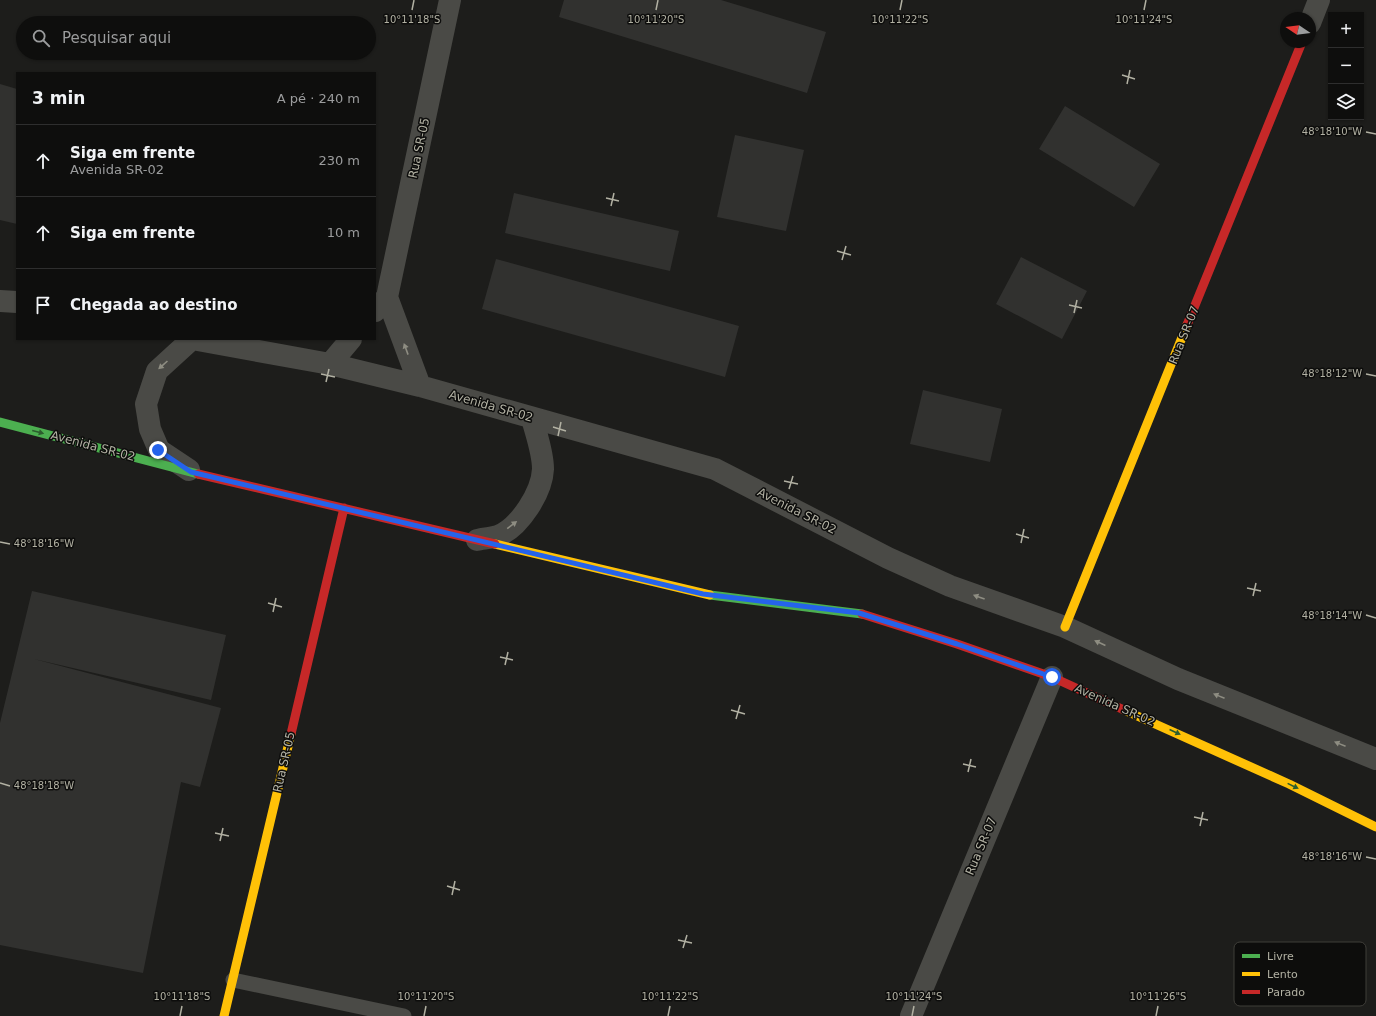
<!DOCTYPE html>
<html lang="pt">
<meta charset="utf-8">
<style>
:root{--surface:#0e0e0d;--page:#171716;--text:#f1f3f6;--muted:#9b9c9d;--line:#2e2e2e}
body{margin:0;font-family:"DejaVu Sans",sans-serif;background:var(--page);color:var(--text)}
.controls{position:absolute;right:12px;top:12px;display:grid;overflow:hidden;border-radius:0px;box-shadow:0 1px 3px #0004}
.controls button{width:36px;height:36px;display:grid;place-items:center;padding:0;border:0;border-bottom:1px solid var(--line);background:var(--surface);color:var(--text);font:20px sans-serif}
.compass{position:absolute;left:1280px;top:12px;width:36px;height:36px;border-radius:50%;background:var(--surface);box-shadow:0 1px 3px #0004;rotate:283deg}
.stop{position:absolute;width:12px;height:12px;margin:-9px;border:3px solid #2563eb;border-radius:50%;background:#fff}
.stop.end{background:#2563eb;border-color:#fff;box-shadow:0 1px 4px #0008}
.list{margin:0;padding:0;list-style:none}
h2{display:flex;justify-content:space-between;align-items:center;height:52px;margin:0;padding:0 16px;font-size:17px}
h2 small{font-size:13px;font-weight:400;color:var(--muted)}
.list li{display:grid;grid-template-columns:26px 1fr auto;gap:12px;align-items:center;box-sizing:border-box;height:72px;padding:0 16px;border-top:1px solid var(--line)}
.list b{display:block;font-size:15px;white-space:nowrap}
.list p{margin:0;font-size:13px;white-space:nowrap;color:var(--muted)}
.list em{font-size:13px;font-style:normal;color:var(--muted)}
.icon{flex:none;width:22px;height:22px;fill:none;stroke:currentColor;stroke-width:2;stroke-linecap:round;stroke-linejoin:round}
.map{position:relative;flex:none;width:1376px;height:1016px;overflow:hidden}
.search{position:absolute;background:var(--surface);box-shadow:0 1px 3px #0004;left:16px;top:16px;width:360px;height:44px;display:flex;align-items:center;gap:10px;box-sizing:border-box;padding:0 14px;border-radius:22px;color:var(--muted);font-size:15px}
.panel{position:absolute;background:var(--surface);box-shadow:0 1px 3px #0004;left:16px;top:72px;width:360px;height:268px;border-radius:0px}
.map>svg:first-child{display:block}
.built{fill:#1d1d1b;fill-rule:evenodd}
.building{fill:#31312f}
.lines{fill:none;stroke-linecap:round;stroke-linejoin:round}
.lane{stroke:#4a4a46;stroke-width:15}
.street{stroke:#4a4a46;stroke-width:22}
.fast{stroke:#4caf50;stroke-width:9}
.slow{stroke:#ffc107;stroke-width:9}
.jam{stroke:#c62828;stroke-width:9}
.oneway{fill:#8e8d82}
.oneway2{fill:#2c5e2e}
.route{stroke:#2563eb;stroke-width:5}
.ticks{fill:none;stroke:#b2b1a3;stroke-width:1.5}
.labels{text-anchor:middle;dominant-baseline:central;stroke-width:3;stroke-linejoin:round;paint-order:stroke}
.street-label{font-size:12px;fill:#b2b1a3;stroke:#0d0d0c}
.key{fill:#0d0d0c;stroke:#3f3e39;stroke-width:1}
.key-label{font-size:11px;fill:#b2b1a3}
.ticks-label{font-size:10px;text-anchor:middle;fill:#b2b1a3;stroke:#0d0d0c;stroke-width:3;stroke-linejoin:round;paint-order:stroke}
</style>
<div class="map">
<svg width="1376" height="1016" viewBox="0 0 1376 1016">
<rect width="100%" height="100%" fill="#121211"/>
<path class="built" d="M0,0H1376V1016H0ZM1331,15H1361V117H1331ZM1286,18H1310V42H1286ZM23,23H369V53H23ZM17,73H375V339H17Z"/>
<path class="building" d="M564,0H721L826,32L807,93L559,17Z
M0,84L17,89V224L0,220Z
M1065,106L1160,164L1134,207L1039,149Z
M735,135L804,150L786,231L717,217Z
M514,193L679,231L670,271L505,233Z
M1021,257L1087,291L1062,339L996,304Z
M496,259L739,326L725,377L482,309Z
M923,390L1002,409L990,462L910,444Z
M32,591L226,635L211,700L34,659L221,708L200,787L181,782L143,973L0,945V723Z"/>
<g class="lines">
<path class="lane" d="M233,980L404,1016"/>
<path class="street" d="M1310,23L1319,0
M387,297L420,386
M0,301L17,302
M375,311L387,297L450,0
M192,339L330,364L420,386L715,469L888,558L950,586L1065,627L1178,679L1376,759
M330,364L351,339
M189,470L159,450L150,429L146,404L157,371L192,339
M477,540C484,538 492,538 498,536C520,527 542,492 543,469C543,452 536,434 532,418
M911,1016L1052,677"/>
<path class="fast" d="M0,422L198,474
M710,595L862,614"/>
<path class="slow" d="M495,544L710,595
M1065,627L1187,325
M1124,710L1289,784L1376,827
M224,1016L291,734"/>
<path class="jam" d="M1187,325L1302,42
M198,474L495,544
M862,614L957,644L1052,677L1124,710
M291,734L344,508"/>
</g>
<defs><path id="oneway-solid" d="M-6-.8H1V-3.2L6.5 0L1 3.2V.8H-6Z"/></defs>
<g class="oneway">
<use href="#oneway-solid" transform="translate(406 349) rotate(-110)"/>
<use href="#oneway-solid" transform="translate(163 365) rotate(138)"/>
<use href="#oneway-solid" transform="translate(512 525) rotate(-37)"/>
<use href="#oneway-solid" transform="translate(979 597) rotate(-160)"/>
<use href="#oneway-solid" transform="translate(1100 643) rotate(-155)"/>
<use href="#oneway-solid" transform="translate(1219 696) rotate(-158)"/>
<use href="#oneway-solid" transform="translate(1340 744) rotate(-158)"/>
</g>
<g class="oneway2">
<use href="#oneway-solid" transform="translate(38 432) rotate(15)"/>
<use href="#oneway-solid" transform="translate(1175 732) rotate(25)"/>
<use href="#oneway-solid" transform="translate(1293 786) rotate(26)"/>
</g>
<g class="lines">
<path class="route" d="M158,450L191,472L703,594L859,613L957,644L1052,677"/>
</g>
<path class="ticks" d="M412,10L414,0M656,10L658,0M900,10L902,0M1144,10L1146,0M1122,75L1135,79M1127,84L1130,70M1366,132L1376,134M606,198L619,201M611,206L614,193M837,251L851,255M842,260L846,246M1069,305L1082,308M1074,313L1077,300M321,374L335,377M1366,374L1376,376M326,382L329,369M553,427L566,431M558,436L561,422M784,481L798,484M789,489L793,476M1016,534L1029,538M0,542L10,544M1021,543L1024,529M1247,588L1261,591M1253,596L1256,583M268,603L282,607M273,612L276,598M1366,615L1376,618M500,657L513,660M505,665L508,652M731,710L745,714M736,719L740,705M963,764L976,767M968,772L971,759M0,783L10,786M1194,817L1208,820M1200,826L1203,812M215,833L229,836M220,841L223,828M1366,857L1376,859M447,886L460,890M452,895L455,881M678,940L692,943M683,948L687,935M180,1016L182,1006M424,1016L426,1006M668,1016L670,1006M912,1016L914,1006M1156,1016L1158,1006"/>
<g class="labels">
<g class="street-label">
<text transform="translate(419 148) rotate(-78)">Rua SR-05</text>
<text transform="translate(1184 335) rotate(-68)">Rua SR-07</text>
<text transform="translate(491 406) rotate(16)">Avenida SR-02</text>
<text transform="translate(93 446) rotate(15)">Avenida SR-02</text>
<text transform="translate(797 511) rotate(27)">Avenida SR-02</text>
<text transform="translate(1115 705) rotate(24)">Avenida SR-02</text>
<text transform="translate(284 762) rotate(-77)">Rua SR-05</text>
<text transform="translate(981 846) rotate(-67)">Rua SR-07</text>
</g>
</g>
<rect x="1234" y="942" width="132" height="64" rx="6" class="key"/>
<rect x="1242" y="954" width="18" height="4" fill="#4caf50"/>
<rect x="1242" y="972" width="18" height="4" fill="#ffc107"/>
<rect x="1242" y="990" width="18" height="4" fill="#c62828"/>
<g class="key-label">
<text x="1267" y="960">Livre</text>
<text x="1267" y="978">Lento</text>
<text x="1267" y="996">Parado</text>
</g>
<g class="ticks-label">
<text x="412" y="23">10°11'18"S</text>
<text x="656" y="23">10°11'20"S</text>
<text x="900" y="23">10°11'22"S</text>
<text x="1144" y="23">10°11'24"S</text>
<text x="1332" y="135">48°18'10"W</text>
<text x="1332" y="377">48°18'12"W</text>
<text x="44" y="547">48°18'16"W</text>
<text x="1332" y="619">48°18'14"W</text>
<text x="44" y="789">48°18'18"W</text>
<text x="1332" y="860">48°18'16"W</text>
<text x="182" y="1000">10°11'18"S</text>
<text x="426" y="1000">10°11'20"S</text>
<text x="670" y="1000">10°11'22"S</text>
<text x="914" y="1000">10°11'24"S</text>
<text x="1158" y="1000">10°11'26"S</text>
</g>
</svg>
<div class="controls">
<button>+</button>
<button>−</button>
<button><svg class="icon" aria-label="layers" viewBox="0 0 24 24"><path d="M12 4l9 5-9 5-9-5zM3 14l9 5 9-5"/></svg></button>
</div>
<svg class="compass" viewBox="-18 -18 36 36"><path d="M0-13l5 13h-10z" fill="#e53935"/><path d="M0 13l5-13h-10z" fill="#9b9c9d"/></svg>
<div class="stop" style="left:1052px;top:677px"></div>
<div class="stop end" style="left:158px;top:450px"></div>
<div class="search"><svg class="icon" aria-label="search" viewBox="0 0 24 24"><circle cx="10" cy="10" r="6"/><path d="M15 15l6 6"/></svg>Pesquisar aqui</div>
<section class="panel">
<h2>3 min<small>A pé · 240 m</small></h2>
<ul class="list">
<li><svg class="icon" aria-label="ahead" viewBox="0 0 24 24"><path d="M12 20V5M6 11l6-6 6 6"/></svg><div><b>Siga em frente</b><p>Avenida SR-02</p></div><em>230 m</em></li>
<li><svg class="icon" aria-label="ahead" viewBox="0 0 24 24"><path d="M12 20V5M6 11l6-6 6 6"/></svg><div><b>Siga em frente</b></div><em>10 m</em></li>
<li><svg class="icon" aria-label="arrive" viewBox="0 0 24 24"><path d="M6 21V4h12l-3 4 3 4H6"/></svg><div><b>Chegada ao destino</b></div></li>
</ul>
</section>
</div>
